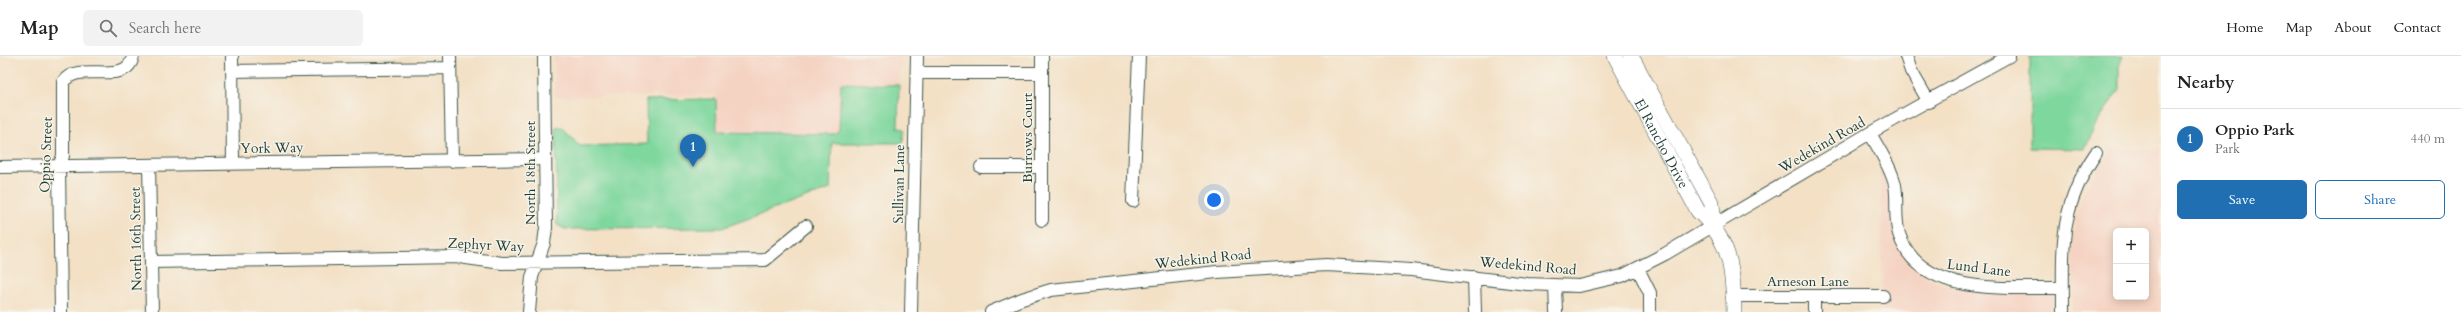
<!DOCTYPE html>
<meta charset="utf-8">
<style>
:root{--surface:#fff;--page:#f2f2f2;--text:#202124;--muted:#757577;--line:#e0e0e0;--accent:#1f6fb2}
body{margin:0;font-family:Cardo,serif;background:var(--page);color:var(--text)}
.controls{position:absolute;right:12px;bottom:12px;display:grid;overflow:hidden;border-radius:6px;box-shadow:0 2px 10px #0003}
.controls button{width:36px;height:36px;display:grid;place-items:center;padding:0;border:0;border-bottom:1px solid var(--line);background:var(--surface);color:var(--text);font:20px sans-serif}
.you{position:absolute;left:1214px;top:144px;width:14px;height:14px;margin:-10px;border:3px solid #fff;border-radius:50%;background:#1a73e8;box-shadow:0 0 0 6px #1a73e833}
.badge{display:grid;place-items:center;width:26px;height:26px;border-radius:50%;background:var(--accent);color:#fff;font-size:13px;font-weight:700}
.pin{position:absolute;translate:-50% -33px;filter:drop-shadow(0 1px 2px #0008)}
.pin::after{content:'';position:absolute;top:21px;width:14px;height:12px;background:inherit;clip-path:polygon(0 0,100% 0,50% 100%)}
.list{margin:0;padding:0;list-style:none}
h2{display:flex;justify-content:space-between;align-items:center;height:52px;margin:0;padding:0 16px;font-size:17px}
h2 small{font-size:13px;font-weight:400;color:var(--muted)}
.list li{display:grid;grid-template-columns:26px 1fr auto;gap:12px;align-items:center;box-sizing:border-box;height:60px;padding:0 16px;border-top:1px solid var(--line)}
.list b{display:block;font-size:15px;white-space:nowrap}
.list p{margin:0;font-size:13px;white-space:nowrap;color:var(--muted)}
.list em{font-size:13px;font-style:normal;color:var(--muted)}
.actions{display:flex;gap:8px;padding:12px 16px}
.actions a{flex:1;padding:9px 0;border:1px solid var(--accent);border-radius:6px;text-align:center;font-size:14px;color:var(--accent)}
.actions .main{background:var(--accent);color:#fff}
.icon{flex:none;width:22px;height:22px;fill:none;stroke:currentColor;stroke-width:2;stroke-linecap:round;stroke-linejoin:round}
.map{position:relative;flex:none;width:2161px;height:256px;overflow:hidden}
header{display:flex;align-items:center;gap:24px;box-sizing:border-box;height:56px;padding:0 20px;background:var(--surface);border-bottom:1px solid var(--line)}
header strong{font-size:19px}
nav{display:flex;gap:22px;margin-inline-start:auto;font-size:14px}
.search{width:280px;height:36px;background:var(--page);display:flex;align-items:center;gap:10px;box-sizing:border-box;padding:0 14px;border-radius:6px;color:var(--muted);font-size:15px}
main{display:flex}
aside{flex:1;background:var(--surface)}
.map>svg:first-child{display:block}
.built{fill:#f5d3c2;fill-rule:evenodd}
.green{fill:#7ed79d;stroke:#4e8a68}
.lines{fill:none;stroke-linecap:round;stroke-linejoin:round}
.minor-casing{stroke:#3f554a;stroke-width:14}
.major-casing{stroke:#3f554a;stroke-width:16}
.minor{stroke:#fff;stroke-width:12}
.major{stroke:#fff;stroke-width:15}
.labels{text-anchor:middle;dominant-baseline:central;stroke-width:3;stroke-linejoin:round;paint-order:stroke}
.street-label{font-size:14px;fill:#1f3d34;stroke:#f7f3e8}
</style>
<header>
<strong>Map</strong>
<div class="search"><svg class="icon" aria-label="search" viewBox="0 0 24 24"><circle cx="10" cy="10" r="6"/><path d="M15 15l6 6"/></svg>Search here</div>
<nav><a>Home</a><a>Map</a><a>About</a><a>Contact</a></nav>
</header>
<main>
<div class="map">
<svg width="2161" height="256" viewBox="0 0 2161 256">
<rect width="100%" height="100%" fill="#f7f3e8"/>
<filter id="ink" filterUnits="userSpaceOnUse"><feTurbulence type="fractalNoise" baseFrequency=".025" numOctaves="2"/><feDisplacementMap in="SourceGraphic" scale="8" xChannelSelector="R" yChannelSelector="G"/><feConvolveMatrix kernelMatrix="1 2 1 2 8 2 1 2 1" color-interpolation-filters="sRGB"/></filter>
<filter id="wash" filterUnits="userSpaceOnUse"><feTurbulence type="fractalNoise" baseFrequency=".012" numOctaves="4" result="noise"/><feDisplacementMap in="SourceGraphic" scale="16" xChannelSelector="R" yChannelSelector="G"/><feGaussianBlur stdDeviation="0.9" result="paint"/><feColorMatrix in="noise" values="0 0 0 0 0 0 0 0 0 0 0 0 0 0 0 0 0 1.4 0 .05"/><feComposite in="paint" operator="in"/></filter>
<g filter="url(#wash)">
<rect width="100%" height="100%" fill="#f3e0c5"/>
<path class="built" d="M554,0H901L899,28L840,26L839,74L832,78L717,76L716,39L555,41Z
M2111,93H2161V256H2072L2073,186L2075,164L2084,136ZM2116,175H2146V241H2116Z
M1883,114L1909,205L1919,216L1932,224L1952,231L2050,238L2054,242V256H1883L1881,136L1879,117Z"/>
<path class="green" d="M2030,0H2123L2119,10V33L2095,70L2085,93L2030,92Z
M841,27L899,29L898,72L904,73L903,87H832L830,133L722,172L565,173L557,169L556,72L562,71L580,90L647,88L646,44L716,43L717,76L834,78L839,74Z"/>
</g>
<g filter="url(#ink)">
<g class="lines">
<g class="minor-casing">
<path id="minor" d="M232,0L233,108
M450,0L452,105
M1906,0L1911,15L1929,46
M232,15L450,12
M917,17H1042
M1870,77C1879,94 1891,111 1895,129C1898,145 1894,162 1899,178C1919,242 2010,231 2062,232
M149,109L152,256
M0,111L545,103
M981,111H1042
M1133,145L1139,0
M1042,164V0
M151,206L459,201L502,207L765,204L806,170
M1638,213L1650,237V256
M1474,221L1475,256
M1555,230L1556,256
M1734,240H1883
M1814,240V256
M61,256L59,110L63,100V26C79,3 127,32 133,0
M529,256L532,221L544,187L546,172L544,0
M911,256L917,0
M991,256L1022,243L1051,234L1217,216L1326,209L1411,214L1527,228L1579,230L1622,220L1665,198L1870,77L2009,0
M2063,256C2063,192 2058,153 2096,97"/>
</g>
<g class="major-casing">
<g id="major">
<path id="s1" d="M1615,0L1698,155C1731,185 1733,213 1734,256"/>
<path d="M1631,0L1712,148L1714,170"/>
</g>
</g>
<use href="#minor" class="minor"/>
<use href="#major" class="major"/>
</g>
</g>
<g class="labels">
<g class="street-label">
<text transform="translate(1027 82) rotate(-90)">Burrows Court</text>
<text stroke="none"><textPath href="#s1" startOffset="99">El Rancho Drive</textPath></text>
<text transform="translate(1822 89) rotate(-30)">Wedekind Road</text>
<text transform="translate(272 92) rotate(-1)">York Way</text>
<text transform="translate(46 99) rotate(-88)">Oppio Street</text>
<text transform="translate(530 117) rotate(-90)">North 18th Street</text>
<text transform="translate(899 128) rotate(-89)">Sullivan Lane</text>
<text transform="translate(136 183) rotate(-91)">North 16th Street</text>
<text transform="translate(486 189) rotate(3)">Zephyr Way</text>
<text transform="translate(1203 203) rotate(-6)">Wedekind Road</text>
<text transform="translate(1528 210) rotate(5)">Wedekind Road</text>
<text transform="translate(1979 212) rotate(7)">Lund Lane</text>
<text x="1808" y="225">Arneson Lane</text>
</g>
</g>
</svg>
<div class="controls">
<button>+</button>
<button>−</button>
</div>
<div class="you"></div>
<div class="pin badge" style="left:693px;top:111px">1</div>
</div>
<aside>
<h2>Nearby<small></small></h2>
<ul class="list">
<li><span class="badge">1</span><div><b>Oppio Park</b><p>Park</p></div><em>440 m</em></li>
</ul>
<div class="actions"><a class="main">Save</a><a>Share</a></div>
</aside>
</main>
